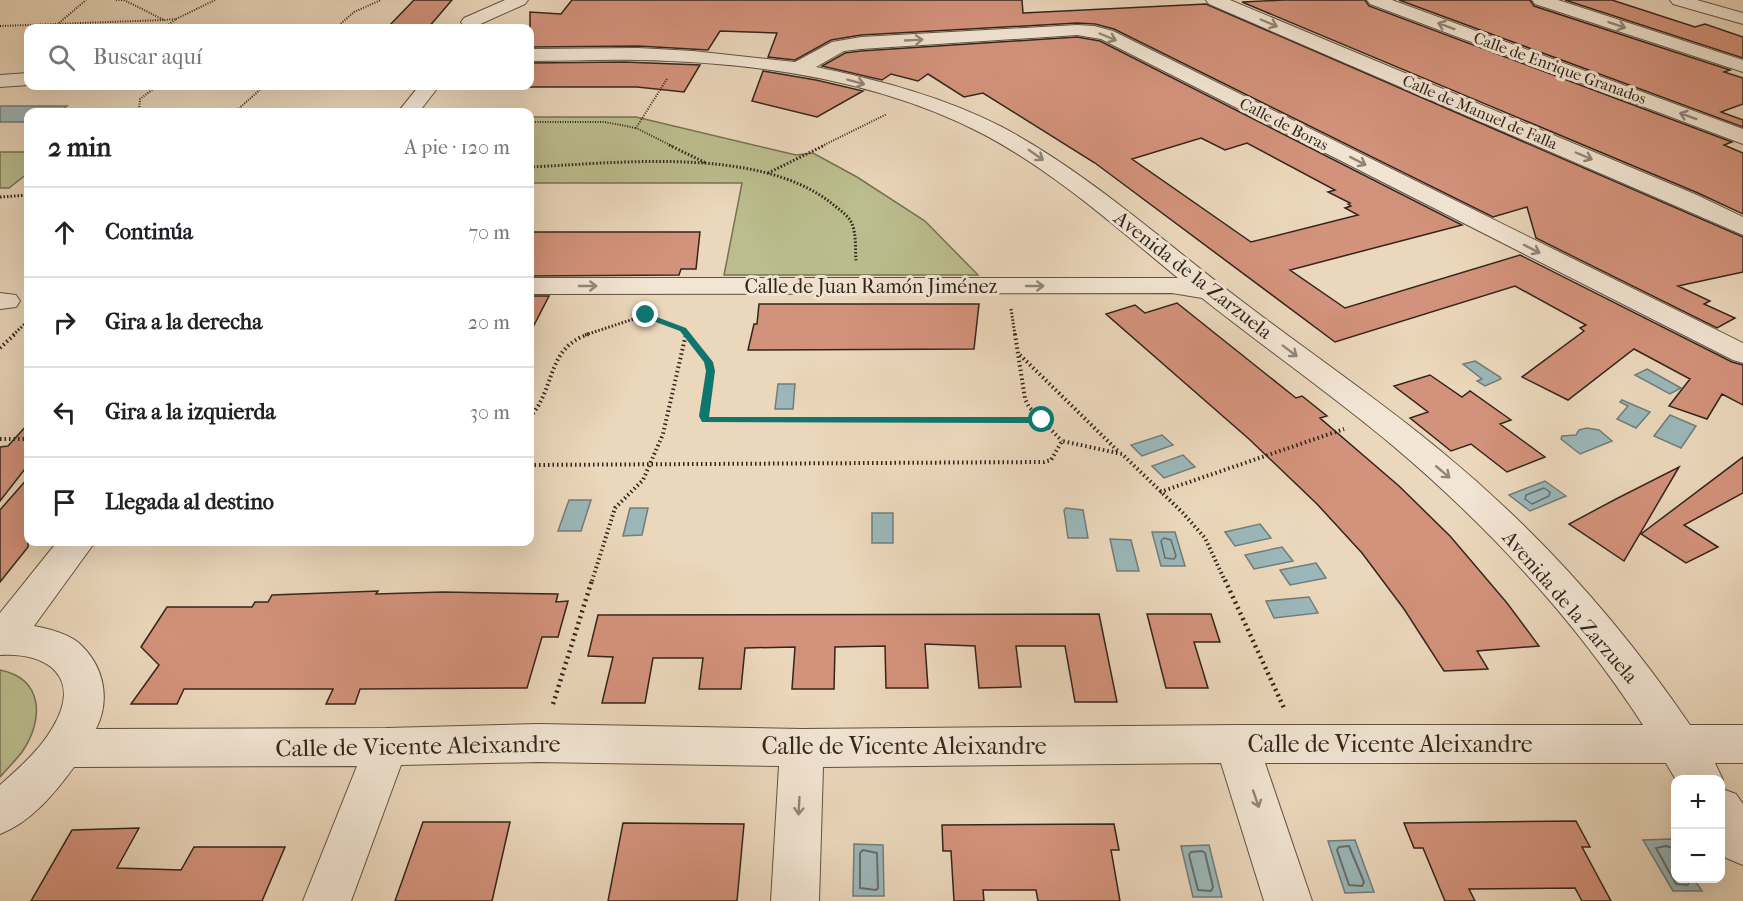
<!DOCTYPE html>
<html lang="es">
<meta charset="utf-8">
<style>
:root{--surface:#fff;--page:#f2f2f2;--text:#202124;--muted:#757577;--line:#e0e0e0}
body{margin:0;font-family:"IM FELL French Canon",serif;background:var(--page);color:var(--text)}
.controls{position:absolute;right:18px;bottom:18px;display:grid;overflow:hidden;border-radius:12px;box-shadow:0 6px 24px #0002}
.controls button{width:54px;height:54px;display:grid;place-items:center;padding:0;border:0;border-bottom:2px solid var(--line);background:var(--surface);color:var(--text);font:30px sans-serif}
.stop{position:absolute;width:18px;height:18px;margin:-14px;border:4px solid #0f766e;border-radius:50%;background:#fff}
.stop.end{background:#0f766e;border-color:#fff;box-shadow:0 2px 6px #0008}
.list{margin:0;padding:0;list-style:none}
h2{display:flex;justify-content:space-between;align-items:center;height:78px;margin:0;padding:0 24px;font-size:26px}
h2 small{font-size:20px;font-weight:400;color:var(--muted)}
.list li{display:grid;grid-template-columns:39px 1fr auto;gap:18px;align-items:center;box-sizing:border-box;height:90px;padding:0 24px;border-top:2px solid var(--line)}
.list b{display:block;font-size:22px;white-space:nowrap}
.list em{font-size:20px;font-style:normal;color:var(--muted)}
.icon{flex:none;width:33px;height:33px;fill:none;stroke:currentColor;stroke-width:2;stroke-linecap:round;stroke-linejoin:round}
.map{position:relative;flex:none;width:1743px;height:901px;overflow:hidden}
.search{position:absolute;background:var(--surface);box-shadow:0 6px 24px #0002;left:24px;top:24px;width:510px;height:66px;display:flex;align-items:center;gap:15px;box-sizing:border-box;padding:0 21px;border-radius:12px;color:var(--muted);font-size:22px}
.panel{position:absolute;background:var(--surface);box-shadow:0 6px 24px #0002;left:24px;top:108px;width:510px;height:438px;border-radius:12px}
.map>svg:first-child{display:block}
.green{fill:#bbbd8e;stroke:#777155;stroke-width:1.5}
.water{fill:#9bb7b9;stroke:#717d7a;stroke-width:1.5}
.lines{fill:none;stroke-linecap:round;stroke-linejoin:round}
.shore-far1{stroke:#676e6a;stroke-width:1.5}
.shore{stroke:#676e6a;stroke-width:2}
.building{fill:#d3927b;stroke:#33251c;stroke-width:1.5;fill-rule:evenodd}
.minor-casing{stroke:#615244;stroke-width:2}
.path-far3{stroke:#33251c;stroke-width:2;stroke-dasharray:1 1.5;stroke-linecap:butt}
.path-far2{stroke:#33251c;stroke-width:3;stroke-dasharray:1.5 2;stroke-linecap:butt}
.path-far1{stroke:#33251c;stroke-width:4;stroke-dasharray:1.5 3;stroke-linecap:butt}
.path{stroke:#33251c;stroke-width:4.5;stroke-dasharray:2 4;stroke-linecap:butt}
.minor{fill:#f2e5d3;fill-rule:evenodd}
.oneway{stroke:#928578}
.route{fill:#0f766e}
.labels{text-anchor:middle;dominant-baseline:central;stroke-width:6;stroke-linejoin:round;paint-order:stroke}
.far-street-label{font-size:16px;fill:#33251c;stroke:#f2e5d3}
.street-label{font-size:20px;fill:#33251c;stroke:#f2e5d3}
.near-street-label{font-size:24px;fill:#33251c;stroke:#f2e5d3}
</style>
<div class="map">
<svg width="1743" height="901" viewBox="0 0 1743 901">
<rect width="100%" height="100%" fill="#ebd7bb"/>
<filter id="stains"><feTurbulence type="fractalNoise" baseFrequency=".00333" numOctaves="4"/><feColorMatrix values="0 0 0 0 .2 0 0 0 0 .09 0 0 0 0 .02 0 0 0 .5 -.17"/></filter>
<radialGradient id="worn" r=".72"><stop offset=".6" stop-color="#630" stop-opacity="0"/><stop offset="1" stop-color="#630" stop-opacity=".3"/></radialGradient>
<path class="green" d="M530,117H636L796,155L813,153L857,177L925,221L978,275H724L742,183H530Z
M0,152H28V173L9,188H0Z
M0,670C44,679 44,720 22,752C15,761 7,769 0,777Z"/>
<path class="water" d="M0,106H67L58,112H28V122H0Z
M1475,361L1500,377L1501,379L1485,386L1477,381L1482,379L1463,364Z
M1647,369L1681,388L1670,394L1635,375Z
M778,384H795L793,409H775Z
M1622,400L1650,412L1636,428L1617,419L1628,406L1620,402Z
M1670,415L1696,426L1681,448L1654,436Z
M1587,428L1599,430L1612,441L1580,454L1561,439L1562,436L1576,435L1579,430Z
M1162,435L1173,445L1142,456L1131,445Z
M1183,455L1195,467L1164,478L1152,466Z
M1545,481L1566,496L1530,511L1509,495Z
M569,500H591L581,531H558Z
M630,508H648L642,535L623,536Z
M1066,508L1083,510L1088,538H1068L1064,510Z
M872,513H893V543H872Z
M1260,524L1271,538L1235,546L1225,532Z
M1152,532H1175L1185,566H1161Z
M1110,539L1131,540L1139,571H1117Z
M1282,547L1293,561L1254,569L1245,555Z
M1316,563L1326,578L1290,585L1280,570Z
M1309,597L1318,613L1274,618L1266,601Z
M1671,839L1675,847L1676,878L1694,879L1702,891H1673L1643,840Z
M1355,840L1374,892L1345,893L1328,841Z
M854,844L883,845L884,896H853Z
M1209,845L1222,897H1193L1181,846Z"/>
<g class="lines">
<path class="shore-far1" d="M1544,488L1550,492L1549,496L1532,504L1525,499L1526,495Z
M1164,538L1171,540L1176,556L1174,559L1165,558L1161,541Z"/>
<path class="shore" d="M1349,846L1364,882L1362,886L1349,885L1337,850L1339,847Z
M1676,849L1666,846L1656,848L1676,884L1688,885L1690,878
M863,850L877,853L878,888L876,890L860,888V853Z
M1202,851L1205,853L1213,887L1211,891L1198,890L1189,855L1191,852Z"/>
</g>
<path class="building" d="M414,0H452L428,28H387Z
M572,0H1022L1023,13L1206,4L1743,237V272L1678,286L1710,301L1704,304L1735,318L1717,328L1536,238L1527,207L1493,217L1114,29L1095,24L1077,23L861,35L831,40L795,60L768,57L777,33L720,31L708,50L638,46L530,47V12L561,14Z
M1284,0H1365L1369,6L1732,142L1724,145L1743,153V214L1698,193L1242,2Z
M1399,0H1530L1534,6L1730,70L1724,72L1743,78V104L1721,112L1743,120V127Z
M1565,0H1612L1695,27L1705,24L1743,37V58Z
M1077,37L1100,41L1462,225L1290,270L1345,308L1520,255L1732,362L1743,365V405L1722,394L1707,419L1669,406L1690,379L1634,349L1568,400L1522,377L1584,331L1580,328L1586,325L1515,286L1335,342L1095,163L983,93L964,97L928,74L918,81L891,74L882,80L822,66L845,53L861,51ZM1201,138L1225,150L1247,143L1335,190L1328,192L1350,203L1348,204L1351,206L1345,208L1358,215L1251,242L1132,159Z
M624,62L700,65L684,92L637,87H530V63Z
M763,71L816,80L863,91L817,117L752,101Z
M530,232H700L696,269H681L679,275L530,276Z
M530,296H549L530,333Z
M1177,303L1296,398L1302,396L1327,416L1320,418L1399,486L1450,536L1507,603L1539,646L1477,651L1488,669L1444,671L1404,609L1362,553L1317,504L1249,439L1106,314L1135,305L1145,313Z
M759,304H979L974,349L748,350L754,324H757Z
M1430,375L1462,397L1470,391L1511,420L1500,424L1545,457L1507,472L1471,444L1451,451L1410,418L1428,412L1394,386Z
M28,424V465L0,501V447L8,446Z
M1743,457V493L1684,525L1718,547L1686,563L1641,534Z
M1679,467L1624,561L1569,524L1616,499Z
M28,478V547L0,582V510Z
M378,591L376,594L443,592L558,594L556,602L568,601L558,637H542L527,688L360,689L355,704H326L333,689H184L177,704H131L159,665L141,647L167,607H252L255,602H268L272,595Z
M1099,614L1117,702H1075L1065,646H1016L1021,687L979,688L975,646L925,644L928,688H886L885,646L835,647L834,689H792L795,647L745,648L741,689H699L703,658H653L645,703H602L613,657L588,656L598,615Z
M1147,614H1211L1220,642H1194L1208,688H1166Z
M1576,821L1590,847H1582L1611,901H1582L1575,888L1469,889L1475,901H1445L1423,848H1414L1404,823Z
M423,822H510L492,901H395Z
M623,823L744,824L737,901H608Z
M1114,824L1119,850H1111L1120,901H1038L1036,890H983L984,901H954L951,851H943L942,825Z
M139,828L117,868L181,870L194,847H285L262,901H31L72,830Z"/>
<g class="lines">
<g class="minor-casing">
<path id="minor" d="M505,0H528L525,4L476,26H464L461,22L464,18Z
M1206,0H1230L1697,195L1743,217V235L1209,4Z
M1367,0H1392L1743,129V144L1370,4Z
M1532,0H1558L1743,60V72L1535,4Z
M1670,0H1697L1743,13V24L1673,4Z
M1077,25L1094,26L1113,31L1743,343V363L1733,360L1101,39L1077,35L861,49L844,51L816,67C879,80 944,97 1002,127C1094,176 1171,249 1255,311C1317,358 1382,402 1442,452C1537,530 1621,624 1690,725H1743V763H1715L1723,780L1720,786V780H1676L1666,763H1265L1312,901H1264L1221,763L823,767L819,901H771L779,766L538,762L401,765L351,901H303L357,766L74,767C55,793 31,822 0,834V785C19,768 40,750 53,727C82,678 49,652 0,655V613L57,542H95L34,626C50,629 71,634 82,646C105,669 110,701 96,729L386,728L538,724L802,729L1237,725H1643C1575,620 1488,526 1392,445C1331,394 1265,348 1202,298L1172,293L530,294V278H1178C1116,227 1056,173 985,135C880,80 756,62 638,60C602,59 566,61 530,61V49L638,48L693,51L795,62L832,42L861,37Z
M28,73V85L0,87V75Z
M419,86H439L419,112H398Z
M0,293L16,295L20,301L16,307L0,309Z
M1720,788L1736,794L1743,804V865L1726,858L1720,849Z"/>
</g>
<path class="path-far3" d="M116,0H125
M124,0L164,20L176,19L164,28
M176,19L215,0
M59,23L86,0
M0,26L164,20
M332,28L338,26L354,12L381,0
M667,79L636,128L672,146
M139,112L140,99L157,86
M235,112L264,86
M530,122H605L636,128
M822,146L887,114"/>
<path class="path-far2" d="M669,145L706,163
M530,167C619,163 756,146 830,202C837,208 845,213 850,220C857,231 855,249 856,261
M768,173L825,145
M0,197L28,195
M648,309L646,315L649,318L683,330L686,335
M1011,309L1015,335
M13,335L28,321
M585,335L646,315"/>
<path class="path-far1" d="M1015,334L1025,399L1029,407L1062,441
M686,335L709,362L711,371L703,416L706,420H1042
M0,348L15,334
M1020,355L1119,452
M530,417C556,388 546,348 589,334
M0,439H28
M530,465L1044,462L1051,460L1062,441L1122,454L1182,512L1205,538L1225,581
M1160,492L1344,429
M592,581L615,508L643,480L663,434L686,334"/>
<path class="path" d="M1225,580L1284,708
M553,704L592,580"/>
<use href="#minor" class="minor"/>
</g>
<defs><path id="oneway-shaft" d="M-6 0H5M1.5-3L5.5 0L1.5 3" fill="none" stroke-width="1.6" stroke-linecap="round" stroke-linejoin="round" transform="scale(1.5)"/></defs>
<g class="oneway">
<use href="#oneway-shaft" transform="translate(1269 23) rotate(23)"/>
<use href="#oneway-shaft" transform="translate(1617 25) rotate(18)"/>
<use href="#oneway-shaft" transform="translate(1446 26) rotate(-160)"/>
<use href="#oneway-shaft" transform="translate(1108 37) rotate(23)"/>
<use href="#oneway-shaft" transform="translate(914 40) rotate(-3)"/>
<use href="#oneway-shaft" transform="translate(856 82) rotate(15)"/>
<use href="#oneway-shaft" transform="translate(1688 116) rotate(-160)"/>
<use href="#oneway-shaft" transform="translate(1036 155) rotate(35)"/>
<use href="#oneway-shaft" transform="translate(1584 156) rotate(23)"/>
<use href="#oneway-shaft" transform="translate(1358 161) rotate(27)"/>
<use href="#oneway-shaft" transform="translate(1532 249) rotate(27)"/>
<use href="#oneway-shaft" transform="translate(588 286)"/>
<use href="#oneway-shaft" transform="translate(1035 286)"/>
<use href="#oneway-shaft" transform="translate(1290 351) rotate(37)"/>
<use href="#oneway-shaft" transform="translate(1443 472) rotate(40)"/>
<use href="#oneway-shaft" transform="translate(1256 799) rotate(71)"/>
<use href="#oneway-shaft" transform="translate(799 806) rotate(93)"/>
</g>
<path class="route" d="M646,313L686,328L713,362L715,371L709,417H1042L1047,420L1042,423L702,422L699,416L706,371L704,362L680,331L643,317V314Z"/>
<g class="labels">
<g class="far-street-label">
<text transform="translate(1560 68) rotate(20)">Calle de Enrique Granados</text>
<text transform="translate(1480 112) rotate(23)">Calle de Manuel de Falla</text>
<text transform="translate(1284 124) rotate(27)">Calle de Boras</text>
</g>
<g class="street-label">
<text transform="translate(1193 275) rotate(38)">Avenida de la Zarzuela</text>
<text x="871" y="286">Calle de Juan Ramón Jiménez</text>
<text transform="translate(1570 607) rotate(49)">Avenida de la Zarzuela</text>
</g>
<g class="near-street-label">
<text x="1390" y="744">Calle de Vicente Aleixandre</text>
<text transform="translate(418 746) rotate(-1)">Calle de Vicente Aleixandre</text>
<text x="904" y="746">Calle de Vicente Aleixandre</text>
</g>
</g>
<rect width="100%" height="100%" filter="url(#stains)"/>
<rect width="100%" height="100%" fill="url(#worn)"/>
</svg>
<div class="controls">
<button>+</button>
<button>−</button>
</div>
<div class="stop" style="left:1042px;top:420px"></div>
<div class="stop end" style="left:646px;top:315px"></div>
<div class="search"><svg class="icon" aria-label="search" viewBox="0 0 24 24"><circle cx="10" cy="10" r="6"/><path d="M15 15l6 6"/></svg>Buscar aquí</div>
<section class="panel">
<h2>2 min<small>A pie · 120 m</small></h2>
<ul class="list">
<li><svg class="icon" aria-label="ahead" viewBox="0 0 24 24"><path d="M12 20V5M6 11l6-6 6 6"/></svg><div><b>Continúa</b></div><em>70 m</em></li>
<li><svg class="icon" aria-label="right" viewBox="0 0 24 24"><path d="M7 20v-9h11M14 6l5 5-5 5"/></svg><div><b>Gira a la derecha</b></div><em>20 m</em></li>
<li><svg class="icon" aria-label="left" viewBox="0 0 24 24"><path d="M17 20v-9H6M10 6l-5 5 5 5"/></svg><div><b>Gira a la izquierda</b></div><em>30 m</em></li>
<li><svg class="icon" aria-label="arrive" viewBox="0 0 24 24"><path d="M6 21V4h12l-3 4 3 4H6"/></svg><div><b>Llegada al destino</b></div></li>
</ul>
</section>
</div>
